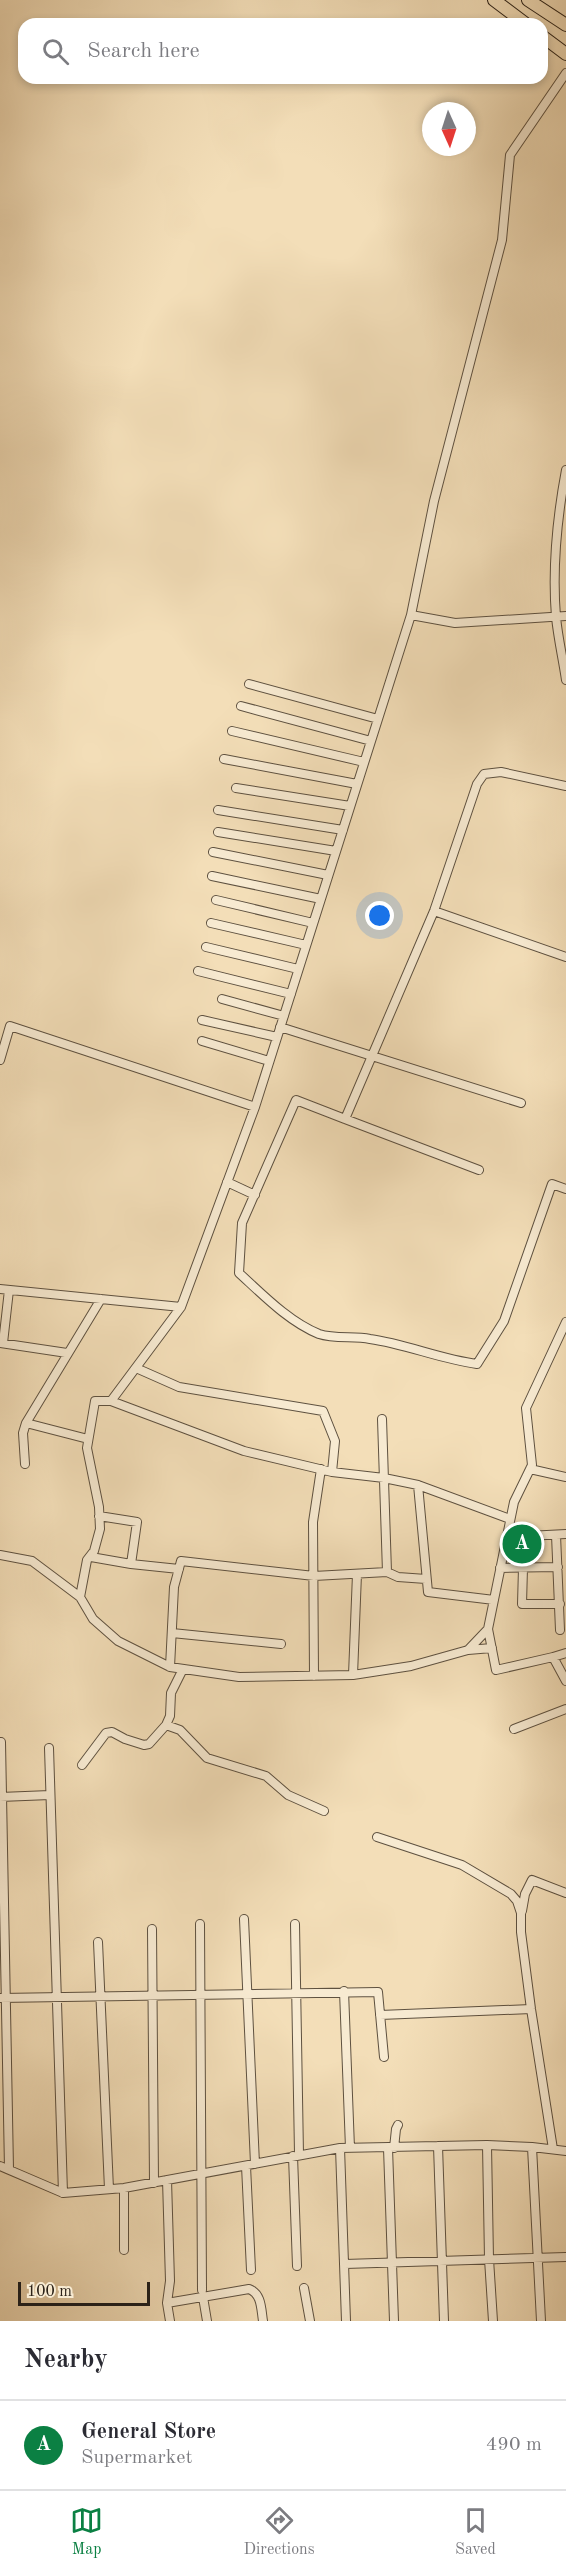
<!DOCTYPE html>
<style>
:root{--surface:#fff;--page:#f7f7f7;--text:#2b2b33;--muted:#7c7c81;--line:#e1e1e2;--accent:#0b8043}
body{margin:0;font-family:"Old Standard TT",serif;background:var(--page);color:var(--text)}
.compass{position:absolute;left:422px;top:102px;width:54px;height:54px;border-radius:50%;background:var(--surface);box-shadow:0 3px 9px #0003;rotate:177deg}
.scale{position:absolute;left:18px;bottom:15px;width:132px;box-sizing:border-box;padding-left:6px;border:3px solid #2c2218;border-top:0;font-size:16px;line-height:21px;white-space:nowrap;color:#2c2218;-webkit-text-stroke:4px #f7ead1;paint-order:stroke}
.you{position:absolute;left:380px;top:916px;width:21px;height:21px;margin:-15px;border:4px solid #fff;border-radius:50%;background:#1a73e8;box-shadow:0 0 0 9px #1a73e833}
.badge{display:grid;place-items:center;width:39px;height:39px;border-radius:50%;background:var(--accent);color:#fff;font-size:20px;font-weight:700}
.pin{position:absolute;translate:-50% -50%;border:3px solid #fff;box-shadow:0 2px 6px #0006}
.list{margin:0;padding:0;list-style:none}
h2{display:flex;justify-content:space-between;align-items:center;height:78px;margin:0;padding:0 24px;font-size:26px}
h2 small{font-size:20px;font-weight:400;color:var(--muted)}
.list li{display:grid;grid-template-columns:39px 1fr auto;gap:18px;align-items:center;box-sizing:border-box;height:90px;padding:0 24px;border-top:2px solid var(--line)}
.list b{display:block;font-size:22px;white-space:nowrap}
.list p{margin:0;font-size:20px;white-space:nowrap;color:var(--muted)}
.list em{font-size:20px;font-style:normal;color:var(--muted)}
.icon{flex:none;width:33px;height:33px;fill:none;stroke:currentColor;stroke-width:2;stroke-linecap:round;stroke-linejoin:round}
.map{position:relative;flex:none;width:566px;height:2321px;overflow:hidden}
.search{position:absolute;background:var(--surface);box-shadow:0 3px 9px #0003;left:18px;right:18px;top:18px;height:66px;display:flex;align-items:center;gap:15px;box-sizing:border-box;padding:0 21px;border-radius:18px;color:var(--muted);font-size:22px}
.sheet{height:168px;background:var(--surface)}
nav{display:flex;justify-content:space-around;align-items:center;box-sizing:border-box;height:84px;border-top:2px solid var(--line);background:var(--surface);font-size:16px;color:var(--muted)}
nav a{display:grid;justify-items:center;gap:3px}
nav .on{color:var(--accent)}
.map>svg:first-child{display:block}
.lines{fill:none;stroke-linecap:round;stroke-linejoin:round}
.minor-casing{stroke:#5e5140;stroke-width:10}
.highway-casing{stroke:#2c2218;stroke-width:14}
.minor{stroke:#f7ead1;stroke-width:8}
.highway{stroke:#f3deb8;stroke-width:12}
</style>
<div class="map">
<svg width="566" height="2321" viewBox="0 0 566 2321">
<rect width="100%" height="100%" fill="#f3deb8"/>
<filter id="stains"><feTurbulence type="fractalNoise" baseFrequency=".00333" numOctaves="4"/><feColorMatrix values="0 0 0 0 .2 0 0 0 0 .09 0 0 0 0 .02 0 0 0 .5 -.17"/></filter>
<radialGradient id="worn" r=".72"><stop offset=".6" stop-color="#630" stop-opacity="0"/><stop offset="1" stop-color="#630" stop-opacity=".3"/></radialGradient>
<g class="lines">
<g class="minor-casing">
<path id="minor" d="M566,470C557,518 552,567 556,617C558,638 563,659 566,680
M411,615L455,623L566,616
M249,684L378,719
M241,706L371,741
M232,731L364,762
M224,759L357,784
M566,786L501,772L484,774L477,784L434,911L345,1119L296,1100L242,1223L239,1273C262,1294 289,1322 319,1334C334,1339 354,1336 370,1339C406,1344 440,1359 477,1364L504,1321L552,1184L566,1189
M236,788L350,806
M218,810L343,830
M218,832L336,851
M213,852L328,875
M212,876L321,899
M216,900L313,923
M434,911L566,957
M211,923L306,945
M206,947L298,969
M198,971L291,994
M222,999L284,1016
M202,1020L277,1037
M280,1027L521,1103
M202,1041L269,1061
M0,1060L10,1026L255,1107
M345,1119L479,1170
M227,1182L255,1195
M0,1289L181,1307
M0,1343L67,1353
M3,1343L9,1290
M136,1368L179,1387L323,1411L335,1441L332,1472
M111,1401L244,1451L332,1472L384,1478L418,1485L510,1519
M382,1419L387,1572
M88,1439L26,1423L101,1299
M25,1464L23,1433L26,1423
M530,1469L566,1477
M418,1485L428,1592L494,1600
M99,1516L137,1522L131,1564
M556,1535L560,1630
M506,1537L566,1534
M0,1555L32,1561L80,1597L93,1619L118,1641L170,1667L239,1677L353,1675L411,1666L468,1650L488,1629L514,1502L532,1465L526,1408L566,1322
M91,1557L131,1564L179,1569
M500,1568L558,1567
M523,1568L522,1604H560
M80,1597L87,1560L94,1551L100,1529L99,1507L87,1448L95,1401H111L181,1307L255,1107L411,615L434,501L502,240L510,155L566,73
M488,1629L496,1670L553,1657L566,1681
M172,1633L281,1644
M468,1650L492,1648
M553,1657L566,1653
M170,1667L174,1587L181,1561L314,1576L387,1572L398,1577L426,1579
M353,1675L357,1574
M314,1676L313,1522L321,1469
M166,1725L180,1730L207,1758L266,1776L288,1795L324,1811
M514,1729L566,1709
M1,1742L9,2169
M49,1748L63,2193
M82,1765L106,1733L112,1732L125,1739L144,1745L149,1744L166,1725L170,1716L171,1693L183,1669
M0,1797L50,1795
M377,1837L462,1865L511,1894L517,1901L521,1913V1932L531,2009L553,2149
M522,1911L525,1894L532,1880L566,1893
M244,1919L255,2164
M200,1924L202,2290
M295,1924L299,2154
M152,1929L154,2183
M98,1942L109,2189
M344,1991L350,2148
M0,1998L378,1992L384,2057
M380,2015L531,2009
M487,2145L489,2259L493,2321
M438,2146L444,2321
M532,2147L541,2321
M340,2148L346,2321
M388,2148L394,2321
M394,2148L396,2129L398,2125
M293,2156L297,2266
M0,2166L63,2193L124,2188L340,2148L487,2145L532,2147L566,2151
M246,2166L251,2270
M167,2180L170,2281L167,2303L170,2321
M124,2188V2250
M345,2264L566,2257
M304,2288L310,2321
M203,2297L207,2321
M167,2303L249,2289C262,2294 261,2309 263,2321"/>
</g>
<g class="highway-casing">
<path id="highway" d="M494,0L526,24
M528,0L566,25
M542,36L566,54"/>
</g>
<use href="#minor" class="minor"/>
<use href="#highway" class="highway"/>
</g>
<rect width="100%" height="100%" filter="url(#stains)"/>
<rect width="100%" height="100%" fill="url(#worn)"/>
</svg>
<svg class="compass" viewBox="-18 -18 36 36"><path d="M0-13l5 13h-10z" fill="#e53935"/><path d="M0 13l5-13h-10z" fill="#7c7c81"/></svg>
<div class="scale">100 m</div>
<div class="you"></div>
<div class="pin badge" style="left:522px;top:1544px">A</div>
<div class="search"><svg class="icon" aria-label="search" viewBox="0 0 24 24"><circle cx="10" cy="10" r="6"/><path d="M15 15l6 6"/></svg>Search here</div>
</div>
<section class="sheet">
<h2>Nearby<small></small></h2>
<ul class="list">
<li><span class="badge">A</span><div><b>General Store</b><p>Supermarket</p></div><em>490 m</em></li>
</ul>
</section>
<nav>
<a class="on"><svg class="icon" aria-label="map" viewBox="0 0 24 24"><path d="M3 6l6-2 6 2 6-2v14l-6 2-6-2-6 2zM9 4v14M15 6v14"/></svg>Map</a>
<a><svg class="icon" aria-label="directions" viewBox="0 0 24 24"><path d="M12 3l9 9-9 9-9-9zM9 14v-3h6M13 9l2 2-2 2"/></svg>Directions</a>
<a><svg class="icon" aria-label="saved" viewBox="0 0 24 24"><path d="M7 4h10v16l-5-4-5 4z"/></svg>Saved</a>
</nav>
